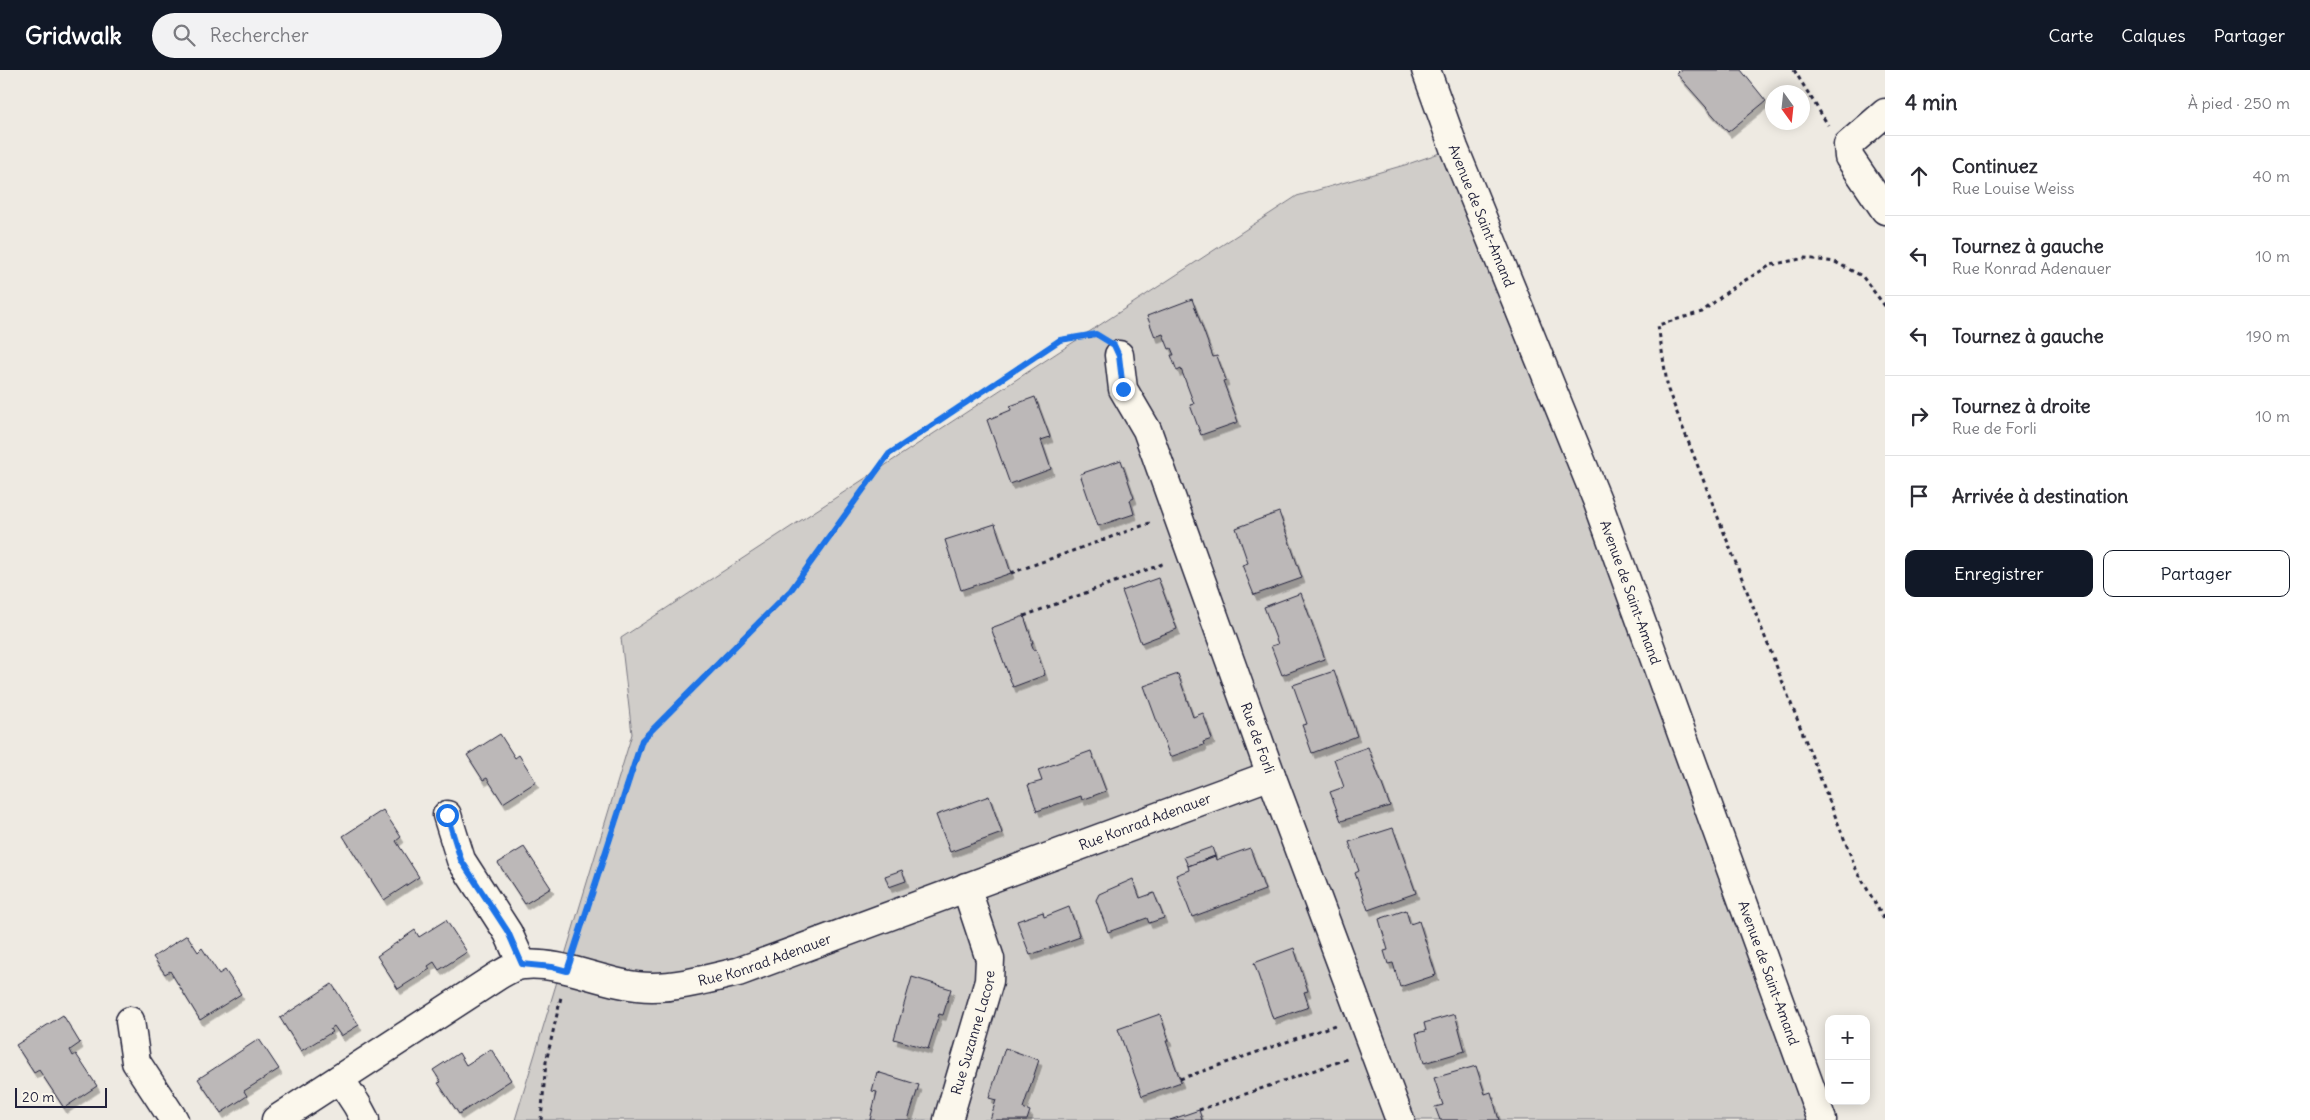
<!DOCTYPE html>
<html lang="fr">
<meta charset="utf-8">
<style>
:root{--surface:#fff;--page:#f2f2f3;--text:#2b2b33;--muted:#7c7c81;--line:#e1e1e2;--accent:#111827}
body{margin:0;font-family:Delius,sans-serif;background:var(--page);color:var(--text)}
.controls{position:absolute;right:15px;bottom:15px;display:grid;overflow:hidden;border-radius:10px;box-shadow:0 2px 12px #0003}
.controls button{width:45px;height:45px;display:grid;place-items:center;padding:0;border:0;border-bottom:1px solid var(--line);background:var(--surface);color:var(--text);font:25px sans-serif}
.compass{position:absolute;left:1765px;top:15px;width:45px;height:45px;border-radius:50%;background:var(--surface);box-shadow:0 2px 12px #0003;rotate:165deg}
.scale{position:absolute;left:15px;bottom:12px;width:92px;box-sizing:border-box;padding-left:5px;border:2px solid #22223b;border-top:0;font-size:14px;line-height:18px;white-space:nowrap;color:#22223b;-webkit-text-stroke:4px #fbf7ec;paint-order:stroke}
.stop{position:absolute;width:15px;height:15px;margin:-11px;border:4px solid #1a73e8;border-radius:50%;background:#fff}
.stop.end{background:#1a73e8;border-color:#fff;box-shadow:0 1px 5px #0008}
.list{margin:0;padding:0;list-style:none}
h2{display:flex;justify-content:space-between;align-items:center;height:65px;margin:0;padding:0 20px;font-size:21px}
h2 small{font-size:16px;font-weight:400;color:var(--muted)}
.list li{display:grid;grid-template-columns:32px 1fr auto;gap:15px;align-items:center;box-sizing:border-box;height:80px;padding:0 20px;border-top:1px solid var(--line)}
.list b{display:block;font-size:19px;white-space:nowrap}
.list p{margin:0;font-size:16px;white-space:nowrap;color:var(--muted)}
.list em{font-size:16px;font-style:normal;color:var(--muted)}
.actions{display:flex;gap:10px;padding:15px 20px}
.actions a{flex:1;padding:11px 0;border:1px solid var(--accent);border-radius:10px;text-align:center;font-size:18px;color:var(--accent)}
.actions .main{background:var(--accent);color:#fff}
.icon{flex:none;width:28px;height:28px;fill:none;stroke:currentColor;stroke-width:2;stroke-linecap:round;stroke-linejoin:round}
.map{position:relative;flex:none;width:1885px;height:1050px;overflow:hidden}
header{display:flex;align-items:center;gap:30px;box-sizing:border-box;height:70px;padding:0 25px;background:var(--accent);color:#fff}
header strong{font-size:24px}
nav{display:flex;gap:28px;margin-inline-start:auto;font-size:18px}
.search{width:350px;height:45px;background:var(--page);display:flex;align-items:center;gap:12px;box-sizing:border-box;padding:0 18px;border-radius:28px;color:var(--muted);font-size:19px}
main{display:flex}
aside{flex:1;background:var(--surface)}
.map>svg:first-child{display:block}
.green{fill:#d0cdc9;stroke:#797882}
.building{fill:#bcb8b8;stroke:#22223b;filter:url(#shadow)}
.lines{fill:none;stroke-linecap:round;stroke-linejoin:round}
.minor-casing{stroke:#22223b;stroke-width:31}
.major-casing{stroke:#22223b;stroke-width:31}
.path{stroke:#22223b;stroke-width:3;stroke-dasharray:4 4;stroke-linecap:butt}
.minor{stroke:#fbf7ec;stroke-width:28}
.major{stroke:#fbf7ec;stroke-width:28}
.route{stroke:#1a73e8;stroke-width:6}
.labels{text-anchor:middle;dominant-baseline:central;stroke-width:5;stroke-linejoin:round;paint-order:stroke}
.street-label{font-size:14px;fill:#22223b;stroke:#fbf7ec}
</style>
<header>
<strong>Gridwalk</strong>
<div class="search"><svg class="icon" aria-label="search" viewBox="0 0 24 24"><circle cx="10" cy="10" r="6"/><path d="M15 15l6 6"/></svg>Rechercher</div>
<nav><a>Carte</a><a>Calques</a><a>Partager</a></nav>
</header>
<main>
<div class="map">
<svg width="1885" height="1050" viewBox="0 0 1885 1050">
<defs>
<filter id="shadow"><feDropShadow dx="3" dy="5.5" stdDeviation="0" flood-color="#0004"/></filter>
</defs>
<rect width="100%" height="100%" fill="#eeeae2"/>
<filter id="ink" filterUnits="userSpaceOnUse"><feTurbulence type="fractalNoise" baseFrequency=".02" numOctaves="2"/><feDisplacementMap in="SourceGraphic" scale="10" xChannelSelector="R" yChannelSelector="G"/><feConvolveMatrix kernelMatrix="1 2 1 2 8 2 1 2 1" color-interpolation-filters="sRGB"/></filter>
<g filter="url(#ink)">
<path class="green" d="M1454,78L1822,1050H515L632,664L621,568L1297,126L1408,94Z"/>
<path class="building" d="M1679,0H1741L1766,31L1728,62L1676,3Z
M1192,229L1213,287L1217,286L1226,310L1223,311L1238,352L1201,365L1190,335L1194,334L1181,299L1177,301L1171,285H1174L1171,278L1169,279L1163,264L1155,267L1147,246Z
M1035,327L1050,367L1041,370L1051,399L1010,414L987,350L1011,340L1010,336Z
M1121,390L1134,428L1130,430L1134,444L1098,456L1080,404Z
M1279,442L1302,508L1254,525L1242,495L1248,493L1236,458Z
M995,454L1011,503L961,520L945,470Z
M1158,508L1177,559L1141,573L1122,521Z
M1301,523L1325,589L1282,605L1271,576L1278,574L1264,537Z
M1024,546L1033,573H1031L1034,580L1036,579L1045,605L1013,617L991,558Z
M1334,601L1357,666L1312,683L1302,655L1307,654L1293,615Z
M1178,604L1193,647L1203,643L1212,669L1203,672L1204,675L1170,687L1144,616Z
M500,664L515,688L519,685L536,712L503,733L487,708L483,710L467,685Z
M1368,677L1390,736L1341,751L1330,722L1344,717L1334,689Z
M1091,681L1106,721L1082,730L1081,726L1037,741L1028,715L1042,711L1038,700Z
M989,726L1002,763L950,782L936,745Z
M383,740L401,767L396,771L419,807L384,830L343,766Z
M1393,758L1416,823L1368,840L1355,803L1359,801L1349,772Z
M524,777L551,818L525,834L498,793Z
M1212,777L1215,786L1188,796L1184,787Z
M1250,778L1265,820L1192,847L1176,805L1189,800L1188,796L1215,786L1216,790Z
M902,800L906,811L889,817L885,806Z
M1133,809L1140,828L1154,823L1164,848L1149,853L1147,848L1108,862L1096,830L1099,824Z
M1069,837L1080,867L1030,885L1017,851L1043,842L1044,847Z
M1406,840L1410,854L1419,851L1436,905L1400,917L1393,893L1388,894L1384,881L1388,880L1379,849Z
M446,850L467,882L439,900L434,892L428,896L430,899L398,919L377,886L415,860L419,867Z
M187,865L198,882L202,878L219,904L225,900L241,924L200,950L170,901L165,904L153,887Z
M1294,878L1308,921L1304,922L1309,937L1273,949L1254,893Z
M912,907L951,919L943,945L939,944L928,979L894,969Z
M332,914L359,955L341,966L334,956L330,959L332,962L301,981L280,948Z
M1160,944L1169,971H1166L1181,1012L1142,1026L1118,959Z
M1455,944L1465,981L1424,993L1416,963L1426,961L1424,953Z
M63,945L80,973L70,980L73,986L76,984L97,1016L64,1038L39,1000L34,1003L16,975Z
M259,969L279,999L244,1021L247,1026L221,1043L198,1009Z
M1005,978L1039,990L1023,1038L1030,1041L1027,1050H990L996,1030L989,1028Z
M491,979L511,1010L459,1044L438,1013L441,1012L433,1000L459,983L466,995Z
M1476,996L1485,1024L1491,1022L1499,1050H1440L1435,1037L1443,1035L1434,1008Z
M877,1002L919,1015L908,1050H870L877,1022L872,1021Z
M1199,1040L1202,1050H1170Z"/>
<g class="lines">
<g class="minor-casing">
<g id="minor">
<path d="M1885,43L1848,75L1849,87L1885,140"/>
<path id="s1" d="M1119,285L1123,319L1147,360L1271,705L1400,1050"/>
<path d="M447,745L461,790L508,863L522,894"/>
<path d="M130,951L136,992L174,1050"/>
<path d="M340,1009L357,1035L365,1050"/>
<path id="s2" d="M276,1050L499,905C506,901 516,895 524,895C565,891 608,917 652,917C681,917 710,908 738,902L1271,705"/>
<path id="s3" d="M948,1050L989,911L990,889L966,817"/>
</g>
</g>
<g class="major-casing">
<g id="major">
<path id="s4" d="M1426,0L1454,78L1597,430L1822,1050"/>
</g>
</g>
<path class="path" d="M1794,0L1828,55
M1885,236L1862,206L1835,192L1805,188L1771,195L1732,218L1702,242L1658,255L1668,320L1856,799L1885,851
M1011,503L1150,453
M1024,546L1165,493
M577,871L642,670L791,520L889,384L1060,270L1098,265
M1180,1009L1335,955
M1199,1040L1347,989
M541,1050L546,992L561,927"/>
<use href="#minor" class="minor"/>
<use href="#major" class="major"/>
</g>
</g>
<g class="lines" filter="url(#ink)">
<path class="route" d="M447,745L461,790L508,862L522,894L552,897L567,901L642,670L791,520L889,384L1060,270L1096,264L1114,275L1119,286L1123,319"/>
</g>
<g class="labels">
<g class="street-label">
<text stroke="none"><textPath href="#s4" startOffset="156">Avenue de Saint-Amand</textPath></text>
<text stroke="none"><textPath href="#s4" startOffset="561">Avenue de Saint-Amand</textPath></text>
<text stroke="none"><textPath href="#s1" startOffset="409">Rue de Forli</textPath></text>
<text stroke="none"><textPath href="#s2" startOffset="945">Rue Konrad Adenauer</textPath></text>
<text stroke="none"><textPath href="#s2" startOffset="540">Rue Konrad Adenauer</textPath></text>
<text stroke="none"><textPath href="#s4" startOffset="966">Avenue de Saint-Amand</textPath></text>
<text stroke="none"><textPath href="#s3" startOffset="91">Rue Suzanne Lacore</textPath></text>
</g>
</g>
</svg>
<div class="controls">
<button>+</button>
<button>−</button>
</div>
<svg class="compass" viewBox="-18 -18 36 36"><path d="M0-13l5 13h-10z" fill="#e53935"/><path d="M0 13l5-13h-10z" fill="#7c7c81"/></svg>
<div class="scale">20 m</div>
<div class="stop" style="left:447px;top:745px"></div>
<div class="stop end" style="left:1123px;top:319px"></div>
</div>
<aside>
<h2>4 min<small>À pied · 250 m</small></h2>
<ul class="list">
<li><svg class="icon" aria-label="ahead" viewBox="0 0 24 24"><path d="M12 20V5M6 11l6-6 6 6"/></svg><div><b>Continuez</b><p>Rue Louise Weiss</p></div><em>40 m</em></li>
<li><svg class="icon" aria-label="left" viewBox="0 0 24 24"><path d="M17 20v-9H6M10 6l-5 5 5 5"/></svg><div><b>Tournez à gauche</b><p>Rue Konrad Adenauer</p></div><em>10 m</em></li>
<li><svg class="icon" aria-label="left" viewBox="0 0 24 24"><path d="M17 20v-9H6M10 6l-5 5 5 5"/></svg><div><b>Tournez à gauche</b></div><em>190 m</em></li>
<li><svg class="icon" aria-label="right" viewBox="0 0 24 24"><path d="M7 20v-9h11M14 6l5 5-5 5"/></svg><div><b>Tournez à droite</b><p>Rue de Forli</p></div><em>10 m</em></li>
<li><svg class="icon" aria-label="arrive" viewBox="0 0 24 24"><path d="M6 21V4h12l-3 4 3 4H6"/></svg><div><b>Arrivée à destination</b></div></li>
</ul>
<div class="actions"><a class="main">Enregistrer</a><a>Partager</a></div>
</aside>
</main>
